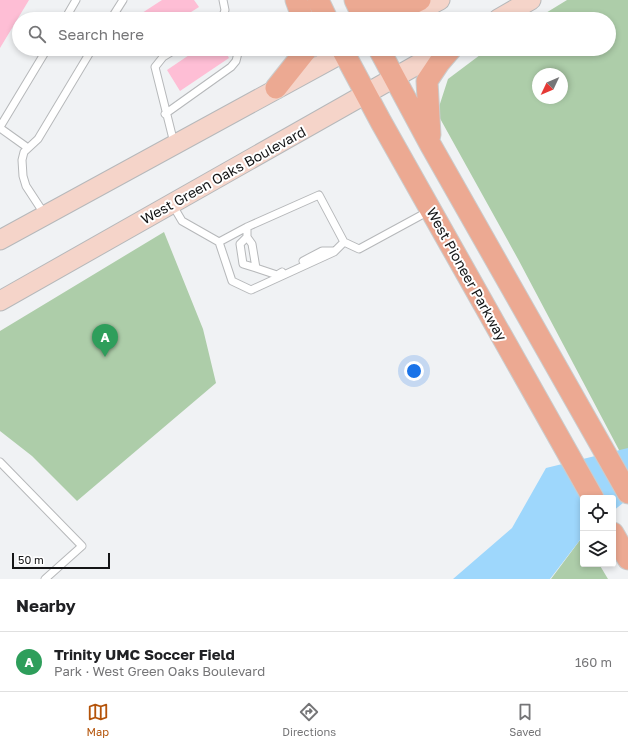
<!DOCTYPE html>
<meta charset="utf-8">
<style>
:root{--surface:#fff;--page:#f6f6f6;--text:#202124;--muted:#757577;--line:#e0e0e0;--accent:#b45309}
body{margin:0;font-family:"Golos Text",sans-serif;background:var(--page);color:var(--text)}
.controls{position:absolute;right:12px;bottom:12px;display:grid;overflow:hidden;border-radius:4px;box-shadow:0 2px 6px #0003}
.controls button{width:36px;height:36px;display:grid;place-items:center;padding:0;border:0;border-bottom:1px solid var(--line);background:var(--surface);color:var(--text);font:20px sans-serif}
.compass{position:absolute;left:532px;top:68px;width:36px;height:36px;border-radius:50%;background:var(--surface);box-shadow:0 2px 6px #0003;rotate:226deg}
.scale{position:absolute;left:12px;bottom:10px;width:98px;box-sizing:border-box;padding-left:4px;border:2px solid #141516;border-top:0;font-size:11px;line-height:14px;white-space:nowrap;color:#141516;-webkit-text-stroke:3px #fff;paint-order:stroke}
.you{position:absolute;left:414px;top:371px;width:14px;height:14px;margin:-10px;border:3px solid #fff;border-radius:50%;background:#1a73e8;box-shadow:0 0 0 6px #1a73e833}
.badge{display:grid;place-items:center;width:26px;height:26px;border-radius:50%;background:var(--accent);color:#fff;font-size:13px;font-weight:700}
.pin{position:absolute;translate:-50% -33px;filter:drop-shadow(0 1px 2px #0008)}
.pin::after{content:'';position:absolute;top:21px;width:14px;height:12px;background:inherit;clip-path:polygon(0 0,100% 0,50% 100%)}
.list{margin:0;padding:0;list-style:none}
h2{display:flex;justify-content:space-between;align-items:center;height:52px;margin:0;padding:0 16px;font-size:17px}
h2 small{font-size:13px;font-weight:400;color:var(--muted)}
.list li{display:grid;grid-template-columns:26px 1fr auto;gap:12px;align-items:center;box-sizing:border-box;height:60px;padding:0 16px;border-top:1px solid var(--line)}
.list b{display:block;font-size:15px;white-space:nowrap}
.list p{margin:0;font-size:13px;white-space:nowrap;color:var(--muted)}
.list em{font-size:13px;font-style:normal;color:var(--muted)}
.icon{flex:none;width:22px;height:22px;fill:none;stroke:currentColor;stroke-width:2;stroke-linecap:round;stroke-linejoin:round}
.map{position:relative;flex:none;width:628px;height:579px;overflow:hidden}
.search{position:absolute;background:var(--surface);box-shadow:0 2px 6px #0003;left:12px;right:12px;top:12px;height:44px;display:flex;align-items:center;gap:10px;box-sizing:border-box;padding:0 14px;border-radius:22px;color:var(--muted);font-size:15px}
.sheet{height:112px;background:var(--surface)}
nav{display:flex;justify-content:space-around;align-items:center;box-sizing:border-box;height:56px;border-top:1px solid var(--line);background:var(--surface);font-size:11px;color:var(--muted)}
nav a{display:grid;justify-items:center;gap:2px}
nav .on{color:var(--accent)}
.map>svg:first-child{display:block}
.green{fill:#adcda9;fill-rule:evenodd}
.water{fill:#9ed7fc}
.building{fill:#febed5}
.lines{fill:none;stroke-linecap:round;stroke-linejoin:round}
.lane-casing{stroke:#b6b8ba;stroke-width:9}
.secondary-casing{stroke:#b6b8ba;stroke-width:21}
.primary-casing{stroke:#cbcccc;stroke-width:23}
.lane{stroke:#fff;stroke-width:7}
.secondary{stroke:#f5d4c9;stroke-width:19}
.primary{stroke:#eca992;stroke-width:21}
.labels{text-anchor:middle;dominant-baseline:central;stroke-width:4;stroke-linejoin:round;paint-order:stroke}
.street-label{font-size:14px;fill:#141516;stroke:#fff}
</style>
<div class="map">
<svg width="628" height="579" viewBox="0 0 628 579">
<rect width="100%" height="100%" fill="#f0f2f4"/>
<path class="green" d="M567,0H628V467L518,259L437,113L448,79L488,49H609V19H536ZM538,74H562V98H538Z
M164,232L203,329L216,383L77,501L32,456L0,431V331Z
M583,536V564H599L608,579H551Z"/>
<path class="water" d="M628,448V499L613,511V498H583V536L550,579H453L512,528L546,468Z"/>
<path class="building" d="M0,0H29L0,48Z
M162,0H194L199,7L180,19H145L142,13Z
M198,49H224L229,58L180,91L167,70Z"/>
<g class="lines">
<g class="lane-casing">
<path id="lane" d="M65,19L76,0
M111,19L123,0
M222,19L225,10L223,0
M165,114L231,67L236,61L238,53L236,49
M0,127L47,49
M0,128L28,148
M174,143L155,67L163,57L176,49
M172,204L182,221L219,242L232,281L251,290L334,252L344,242
M45,215L26,186L23,176L22,160L24,152L38,139L92,49
M247,227V237L252,244L256,268L277,275L282,272
M247,237L240,244L243,264L256,268
M219,242L247,227L319,195L344,242L359,249L429,211
M303,261L322,251H333
M0,462L82,546L45,579"/>
</g>
<g class="secondary-casing">
<path id="secondary" d="M404,19L440,0
M498,19L531,0
M0,240L350,49
M0,301L445,49"/>
</g>
<g class="primary-casing">
<path id="primary" d="M296,0L303,19
M318,0L327,19
M355,0L364,19
M368,0C381,12 406,8 420,0
M342,49L381,122L593,498
M379,49L430,144L628,493
M276,88L307,49
M430,135L427,81L439,63L451,49
M613,533L628,559"/>
</g>
<use href="#lane" class="lane"/>
<use href="#secondary" class="secondary"/>
<use href="#primary" class="primary"/>
</g>
<g class="labels">
<g class="street-label">
<text transform="translate(223 175) rotate(-29)">West Green Oaks Boulevard</text>
<text transform="translate(467 274) rotate(61)">West Pioneer Parkway</text>
</g>
</g>
</svg>
<div class="controls">
<button><svg class="icon" aria-label="locate" viewBox="0 0 24 24"><circle cx="12" cy="12" r="6"/><path d="M12 2v4M12 18v4M2 12h4M18 12h4"/></svg></button>
<button><svg class="icon" aria-label="layers" viewBox="0 0 24 24"><path d="M12 4l9 5-9 5-9-5zM3 14l9 5 9-5"/></svg></button>
</div>
<svg class="compass" viewBox="-18 -18 36 36"><path d="M0-13l5 13h-10z" fill="#e53935"/><path d="M0 13l5-13h-10z" fill="#757577"/></svg>
<div class="scale">50 m</div>
<div class="you"></div>
<div class="pin badge" style="left:105px;top:357px;background:#2e9e5b">A</div>
<div class="search"><svg class="icon" aria-label="search" viewBox="0 0 24 24"><circle cx="10" cy="10" r="6"/><path d="M15 15l6 6"/></svg>Search here</div>
</div>
<section class="sheet">
<h2>Nearby<small></small></h2>
<ul class="list">
<li><span class="badge" style="background:#2e9e5b">A</span><div><b>Trinity UMC Soccer Field</b><p>Park · West Green Oaks Boulevard</p></div><em>160 m</em></li>
</ul>
</section>
<nav>
<a class="on"><svg class="icon" aria-label="map" viewBox="0 0 24 24"><path d="M3 6l6-2 6 2 6-2v14l-6 2-6-2-6 2zM9 4v14M15 6v14"/></svg>Map</a>
<a><svg class="icon" aria-label="directions" viewBox="0 0 24 24"><path d="M12 3l9 9-9 9-9-9zM9 14v-3h6M13 9l2 2-2 2"/></svg>Directions</a>
<a><svg class="icon" aria-label="saved" viewBox="0 0 24 24"><path d="M7 4h10v16l-5-4-5 4z"/></svg>Saved</a>
</nav>
